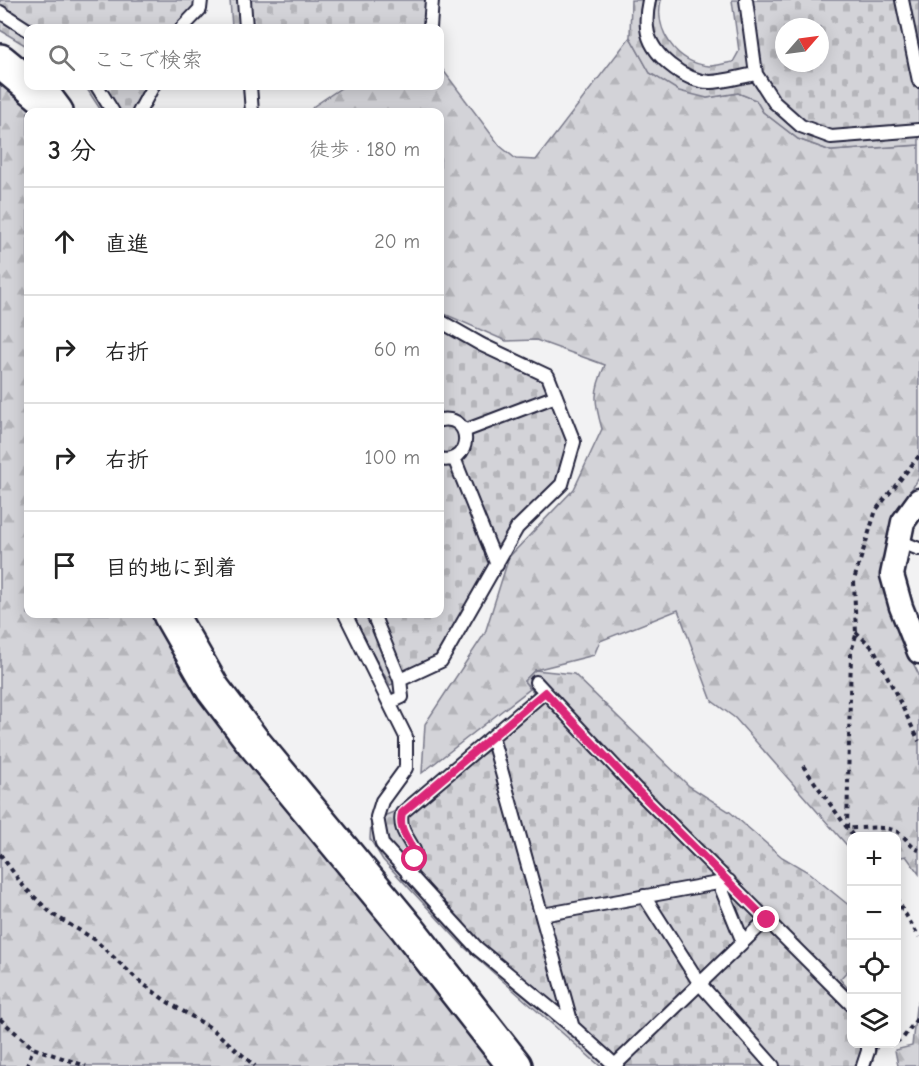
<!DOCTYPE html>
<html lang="ja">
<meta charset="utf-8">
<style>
:root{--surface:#fff;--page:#f6f6f6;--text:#222;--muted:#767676;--line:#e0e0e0}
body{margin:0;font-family:"Comic Neue","Klee One",sans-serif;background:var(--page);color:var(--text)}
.controls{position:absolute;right:18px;bottom:18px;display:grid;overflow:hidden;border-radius:12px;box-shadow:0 3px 15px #0003}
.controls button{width:54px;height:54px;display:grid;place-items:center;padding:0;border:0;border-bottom:2px solid var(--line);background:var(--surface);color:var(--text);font:30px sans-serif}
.compass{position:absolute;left:775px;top:18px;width:54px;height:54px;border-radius:50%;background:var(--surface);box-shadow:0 3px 15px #0003;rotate:62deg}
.stop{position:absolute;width:18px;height:18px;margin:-14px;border:4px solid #db2777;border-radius:50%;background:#fff}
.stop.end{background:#db2777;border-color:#fff;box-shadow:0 2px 6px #0008}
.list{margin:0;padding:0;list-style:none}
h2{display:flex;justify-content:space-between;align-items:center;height:78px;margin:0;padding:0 24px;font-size:26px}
h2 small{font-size:20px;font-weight:400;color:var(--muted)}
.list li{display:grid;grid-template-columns:39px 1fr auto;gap:18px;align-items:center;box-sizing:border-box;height:108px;padding:0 24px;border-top:2px solid var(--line)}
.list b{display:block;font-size:22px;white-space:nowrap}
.list em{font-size:20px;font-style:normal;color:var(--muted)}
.icon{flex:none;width:33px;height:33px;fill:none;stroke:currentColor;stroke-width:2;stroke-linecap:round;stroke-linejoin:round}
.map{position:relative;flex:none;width:919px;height:1066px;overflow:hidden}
.search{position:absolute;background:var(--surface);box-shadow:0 3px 15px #0003;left:24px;top:24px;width:420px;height:66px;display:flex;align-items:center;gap:15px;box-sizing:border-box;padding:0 21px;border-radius:12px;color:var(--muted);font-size:22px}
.panel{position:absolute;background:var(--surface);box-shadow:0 3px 15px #0003;left:24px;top:108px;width:420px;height:510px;border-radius:12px}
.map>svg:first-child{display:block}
.forest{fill:url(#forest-firs);stroke:#7a7a8a;stroke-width:1.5}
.cemetery{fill:url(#cemetery-stones);stroke:#7a7a8a;stroke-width:1.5;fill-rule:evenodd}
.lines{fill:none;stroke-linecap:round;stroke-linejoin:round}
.lane-casing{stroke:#22223b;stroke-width:16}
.street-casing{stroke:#22223b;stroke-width:27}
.secondary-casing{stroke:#22223b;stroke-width:38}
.path{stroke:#22223b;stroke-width:4;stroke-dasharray:4.5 4.5;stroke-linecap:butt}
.lane{stroke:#fff;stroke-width:12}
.street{stroke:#fff;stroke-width:22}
.secondary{stroke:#fff;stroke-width:33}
.route{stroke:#db2777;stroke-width:8}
</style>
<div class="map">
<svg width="919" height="1066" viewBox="0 0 919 1066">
<defs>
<pattern id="forest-firs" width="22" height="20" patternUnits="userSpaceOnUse" patternTransform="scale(1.5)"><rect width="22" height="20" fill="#d3d3d8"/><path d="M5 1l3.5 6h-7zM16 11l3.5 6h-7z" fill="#b5b5ba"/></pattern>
<pattern id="cemetery-stones" width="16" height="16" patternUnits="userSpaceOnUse" patternTransform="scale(1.5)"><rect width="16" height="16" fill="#d3d3d8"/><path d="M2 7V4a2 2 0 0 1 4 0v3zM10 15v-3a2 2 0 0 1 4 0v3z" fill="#b5b5ba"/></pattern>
</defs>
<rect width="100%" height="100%" fill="#f2f2f3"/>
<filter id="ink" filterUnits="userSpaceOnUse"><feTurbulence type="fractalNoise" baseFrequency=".0167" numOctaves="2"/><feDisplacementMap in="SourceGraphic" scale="12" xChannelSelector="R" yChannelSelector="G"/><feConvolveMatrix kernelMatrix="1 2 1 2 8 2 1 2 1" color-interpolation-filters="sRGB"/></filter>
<g filter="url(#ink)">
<path class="forest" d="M630,37L650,73L707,98L738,93L756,100L763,112L798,139L831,151L919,145V478L895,515L881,569L899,635L919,675V874L906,856L897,858L896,836H852L851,850L735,718L712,701L678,610L600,641L594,655L535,670L524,681L530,689L422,773L425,724L485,633L509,557L574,489L602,429C594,401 593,392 605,365L536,340L506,341L440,312V112H309L314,106L344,86H440V66L500,146L516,159L536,160Z
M0,75L40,112H28V614H159L500,1066H0Z
M919,999V1066H898L895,1050L912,1046L916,1007Z"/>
<path class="cemetery" d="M0,0H204L201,19L190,28H28V47L0,30Z
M230,0H436L434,28H232Z
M631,0H661C654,30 676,63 709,66C716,66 725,63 733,62L739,51L732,0H919V145L831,151L798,139L763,112L756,100L738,93L707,98L679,91L650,73L630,37ZM784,27H820V63H784Z
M85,86H160L147,112H102Z
M440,316L550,370L577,445L565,489L520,532L445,665L390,685L351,614H440Z
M535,670L574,674L689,786L730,812L782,857L808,872L851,907V967L840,979L851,992L852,1044H879L870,1066H600L464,947L383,860L370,839L371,821L401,809L536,695L524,681Z"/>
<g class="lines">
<g class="lane-casing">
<path id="lane" d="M244,0L246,28
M649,0C647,9 646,19 647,28C650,55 684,81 710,82C725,82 742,76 756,74
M746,0L756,74L774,102L801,126L831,137L919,130
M902,0L919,81
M0,12L28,30
M182,28L200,9L201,0
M430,28L432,0
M97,86L113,112
M250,86L252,112
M139,112L153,86
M440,420C475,414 472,466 440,459
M464,431L556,396
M454,458L497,565
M899,541L919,549
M345,614L406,737V768L382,801L377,817L382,844L477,948L574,1028L616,1066
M373,614L400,680L402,697L389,703
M400,680L441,661L517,528L562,484L574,442L548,376L482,345L440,321
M536,682L637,790L852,1005
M492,737L573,1028
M408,874C410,870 414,864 415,860C418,844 397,835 402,813L545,692
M719,883L743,942
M644,896L700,984L773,1066
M542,915L729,881
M615,1065L767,919
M863,1066L868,1051V1044"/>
</g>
<g class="street-casing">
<path id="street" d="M919,500L903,522L892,575L901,607L919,652"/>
</g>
<g class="secondary-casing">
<path id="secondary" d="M0,61L28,84
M30,86L47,100L56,112
M170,614L213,689L254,743L407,928L515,1066"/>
</g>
<path class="path" d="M919,456L876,510L854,580L856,635L851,652L847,828C863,829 888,824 901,834C908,840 910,847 919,850
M856,632L874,649L919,741
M803,766L853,836
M0,854L24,887L52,914L94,939L138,980L166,1001L211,1028L255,1066
M896,898L919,937
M0,1019L33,1048L86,1066
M896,1042L903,1038L919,1016
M27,1066L33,1048"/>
<use href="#lane" class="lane"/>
<use href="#street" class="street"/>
<use href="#secondary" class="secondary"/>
</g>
</g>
<g class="lines" filter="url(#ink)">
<path class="route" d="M415,859C413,840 397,833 402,813L545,692L637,790L767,920"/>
</g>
</svg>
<div class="controls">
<button>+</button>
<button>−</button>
<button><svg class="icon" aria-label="locate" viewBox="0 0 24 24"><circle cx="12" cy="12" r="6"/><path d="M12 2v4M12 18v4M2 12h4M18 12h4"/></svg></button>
<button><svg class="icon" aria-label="layers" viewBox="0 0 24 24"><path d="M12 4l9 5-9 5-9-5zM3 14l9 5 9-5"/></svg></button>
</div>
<svg class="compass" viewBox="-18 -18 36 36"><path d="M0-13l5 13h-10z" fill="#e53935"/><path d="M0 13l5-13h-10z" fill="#767676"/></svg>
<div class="stop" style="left:415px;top:859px"></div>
<div class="stop end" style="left:767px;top:920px"></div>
<div class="search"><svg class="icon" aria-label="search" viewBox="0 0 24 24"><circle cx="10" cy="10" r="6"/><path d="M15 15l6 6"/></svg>ここで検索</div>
<section class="panel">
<h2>3 分<small>徒歩 · 180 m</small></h2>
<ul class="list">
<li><svg class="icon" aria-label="ahead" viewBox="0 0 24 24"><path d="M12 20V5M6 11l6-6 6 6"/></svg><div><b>直進</b></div><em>20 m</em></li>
<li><svg class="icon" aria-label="right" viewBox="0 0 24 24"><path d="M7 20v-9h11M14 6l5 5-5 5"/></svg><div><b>右折</b></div><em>60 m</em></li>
<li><svg class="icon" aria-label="right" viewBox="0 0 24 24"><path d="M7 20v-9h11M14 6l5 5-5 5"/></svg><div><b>右折</b></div><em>100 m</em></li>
<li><svg class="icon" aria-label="arrive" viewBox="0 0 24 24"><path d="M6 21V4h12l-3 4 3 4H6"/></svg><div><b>目的地に到着</b></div></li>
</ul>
</section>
</div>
